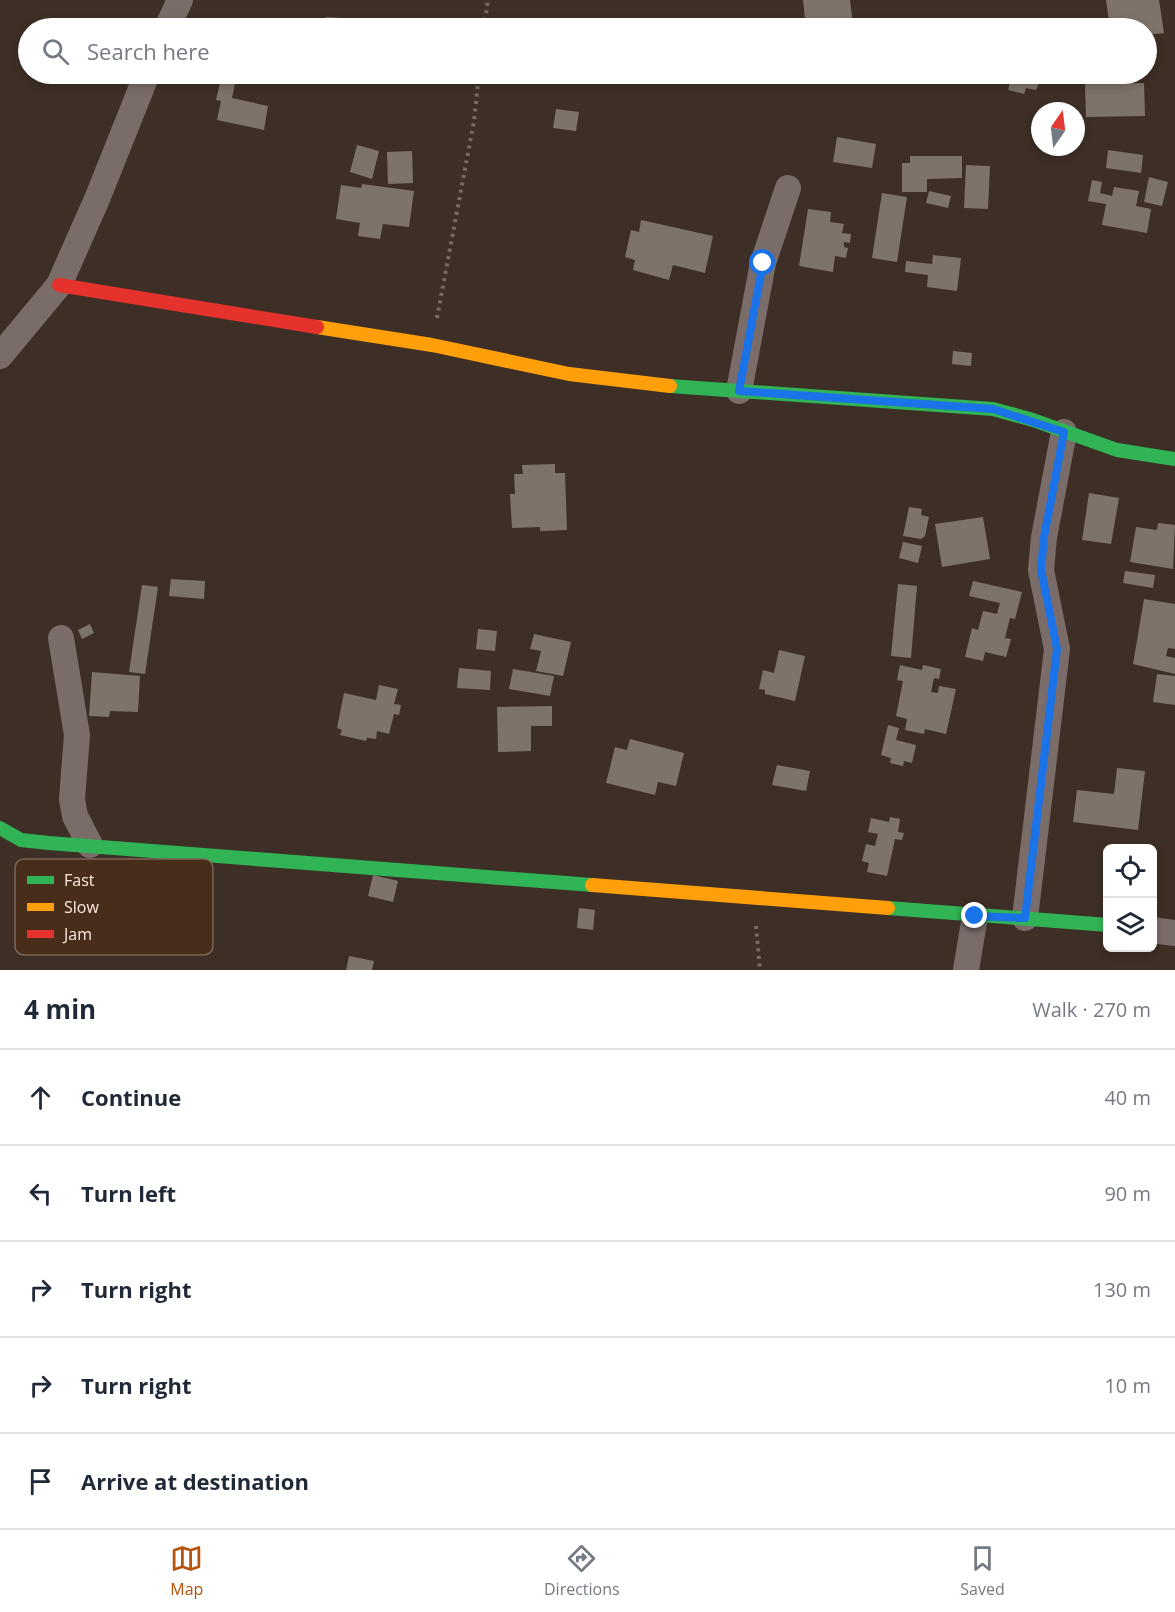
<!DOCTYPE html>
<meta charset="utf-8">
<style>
:root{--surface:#fff;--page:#f2f2f3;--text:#1f2937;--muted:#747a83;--line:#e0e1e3;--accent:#b45309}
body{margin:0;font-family:"Open Sans",sans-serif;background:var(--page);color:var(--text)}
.controls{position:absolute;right:18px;bottom:18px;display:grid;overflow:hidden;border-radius:9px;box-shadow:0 3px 9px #0003}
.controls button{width:54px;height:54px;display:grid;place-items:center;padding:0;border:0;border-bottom:2px solid var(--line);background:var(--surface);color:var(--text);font:30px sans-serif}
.compass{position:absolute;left:1031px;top:102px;width:54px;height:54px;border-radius:50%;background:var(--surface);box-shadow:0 3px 9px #0003;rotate:14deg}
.stop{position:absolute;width:18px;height:18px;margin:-14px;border:4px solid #1a73e8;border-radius:50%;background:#fff}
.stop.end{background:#1a73e8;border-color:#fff;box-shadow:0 2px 6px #0008}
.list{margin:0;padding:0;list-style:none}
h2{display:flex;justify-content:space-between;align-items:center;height:78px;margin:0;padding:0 24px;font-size:26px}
h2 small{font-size:20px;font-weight:400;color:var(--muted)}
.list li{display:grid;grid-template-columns:39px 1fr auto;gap:18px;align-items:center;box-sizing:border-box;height:96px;padding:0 24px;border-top:2px solid var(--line)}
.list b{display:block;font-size:22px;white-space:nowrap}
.list em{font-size:20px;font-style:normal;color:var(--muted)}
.icon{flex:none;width:33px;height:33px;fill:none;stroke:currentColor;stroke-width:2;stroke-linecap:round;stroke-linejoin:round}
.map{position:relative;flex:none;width:1175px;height:970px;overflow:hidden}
.search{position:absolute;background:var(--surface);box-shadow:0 3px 9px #0003;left:18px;right:18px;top:18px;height:66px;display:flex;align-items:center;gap:15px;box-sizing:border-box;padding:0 21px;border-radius:33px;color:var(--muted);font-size:22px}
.sheet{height:558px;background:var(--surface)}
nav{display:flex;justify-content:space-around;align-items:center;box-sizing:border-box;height:84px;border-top:2px solid var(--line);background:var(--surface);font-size:16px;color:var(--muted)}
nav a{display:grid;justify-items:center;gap:3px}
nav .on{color:var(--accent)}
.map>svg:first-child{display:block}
.building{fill:#7e7369}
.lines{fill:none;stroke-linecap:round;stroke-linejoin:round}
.path{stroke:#776b67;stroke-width:4;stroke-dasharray:3 4.5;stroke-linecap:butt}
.street{stroke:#7a6c69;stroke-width:26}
.fast{stroke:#30b455;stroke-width:14}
.slow{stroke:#ff9f0a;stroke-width:14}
.jam{stroke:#e5322d;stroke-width:14}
.route{stroke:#1a73e8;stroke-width:8}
.key{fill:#482d1b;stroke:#7e6656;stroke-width:1.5}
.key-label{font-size:16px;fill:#fceae0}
</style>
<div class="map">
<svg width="1175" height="970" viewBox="0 0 1175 970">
<rect width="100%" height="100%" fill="#3e2f26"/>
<path class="building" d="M803,0H850L853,24L806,28Z
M1106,0H1159L1164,33L1146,35V28H1110Z
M326,17L376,20V28H325Z
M965,21L995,28H963Z
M556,24H579V28H555Z
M222,74H237L232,98L268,106L264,130L217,120L221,101L216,100Z
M1012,74H1043L1036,90L1026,88L1024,94L1008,90Z
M1144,83L1145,116L1086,117L1085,84Z
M556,109L579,112L576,131L553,128Z
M837,137L876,144L872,168L833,162Z
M357,145L379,151L372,179L350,172Z
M1108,150L1143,155L1141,173L1106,168Z
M412,151L413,183L388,184L387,152Z
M910,156H962V178L927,179V192H902V163H910Z
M966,165L990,166L988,209L964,208Z
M1149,177L1168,182L1162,206L1144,202Z
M1092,180L1102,182L1100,193L1112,196L1114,187L1139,191L1136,206L1151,209L1147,233L1102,225L1106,204L1088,201Z
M362,184L414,191L409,227L383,224L380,239L358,236L360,223L336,219L341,185L361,188Z
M929,191L951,196L948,208L926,203Z
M882,193L907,197L897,262L872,258Z
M808,209L831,212L830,222L844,224L842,233L851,234L850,243L844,242V247L848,248L846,258L835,256L833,272L799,266Z
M641,220L713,236L705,273L673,265L669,280L633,270L635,260L625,257L631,230L639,232Z
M933,255L961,258L957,291L927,287L928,275L905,272L906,261L932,264Z
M953,351L972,353L971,366L952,364Z
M555,464V473H565L567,530L540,531V527L512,528L510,494H515L514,474H523L522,465Z
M1089,493L1119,498L1111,544L1082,540Z
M909,507L922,509L921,515L929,517L925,536L921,539L903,536Z
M983,517L990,559L942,567L935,524Z
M1158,523L1175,525L1173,569L1130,562L1136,527L1157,530Z
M903,542L922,546L918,563L899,558Z
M1125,571L1155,575L1153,588L1123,583Z
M171,579L205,581L204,599L169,596Z
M973,581L1022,592L1015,619L1010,618L1005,638L1011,639L1006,657L985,652L983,661L965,657L972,628L978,630L983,611L997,614L1000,603L969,596Z
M898,584L917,586L911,658L891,656Z
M142,585L158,587L145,674L129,672Z
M1144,599L1175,604V649L1168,648L1166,656L1175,658V674L1133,664Z
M90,624L94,633L82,639L78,630Z
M478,629L497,631L495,651L476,649Z
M534,634L571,642L563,676L536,671L541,651L530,649Z
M779,650L805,656L795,701L765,694V690L759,689L763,670L774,673Z
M900,665L922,670L923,665L941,669L939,679L934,678L931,692L938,693L939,686L956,689L946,734L925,729L924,734L905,730L907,719L896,716L903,681L897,680Z
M459,668L491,671L490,690L457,688Z
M513,669L554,676L550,696L509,689Z
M92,672L140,676L138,712L110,711L109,717L89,716Z
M1157,674L1175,676V705L1153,702Z
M379,685L398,689L394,704L401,705L399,715L394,714L389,734L377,731L376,739L367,738L366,741L340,735L342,730L337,728L344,693L376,700Z
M552,706V726H531V751L498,752L497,707Z
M888,725L899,728L896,740L916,745L912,763L904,761L903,766L890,763L891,758L881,755Z
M630,739L684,753L676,786L658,782L655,795L606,783L615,747L627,750Z
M777,765L810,771L806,791L772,785Z
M1117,768L1145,771L1138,830L1073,822L1077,790L1114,794Z
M890,817L900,819L898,832L904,833L902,840L895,839L887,876L867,872L869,863L862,861L866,844L875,846L878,834L868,832L871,818L889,822Z
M373,875L398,881L393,902L368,896Z
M579,908L595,910L593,930L577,928Z
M349,956L374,961L372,970H346Z"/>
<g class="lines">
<path class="path" d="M484,28L488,0
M437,318L474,121L479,74
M756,926L760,970"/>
<path class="street" d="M167,28L180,0
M0,356L59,285L97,199L147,74
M739,391L763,263L788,188
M61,638L77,735L72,799L75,816L90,845
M1025,918L1057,649L1041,570L1044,537L1064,432
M1152,930L1175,933
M966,970L975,916"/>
<path class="fast" d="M670,386L993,409L1033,420L1117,450L1175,459
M0,828L21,840L49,843L592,885
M888,908L1108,925"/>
<path class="slow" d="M317,327L432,345L569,374L670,386
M592,885L888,908"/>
<path class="jam" d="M59,285L317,327"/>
</g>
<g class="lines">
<path class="route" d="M763,263L739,391L993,409L1064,432L1044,537L1041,570L1057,649L1025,918L975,916"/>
</g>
<rect x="15" y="859" width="198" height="96" rx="9" class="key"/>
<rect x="27" y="876" width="27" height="8" fill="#30b455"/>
<rect x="27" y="903" width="27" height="8" fill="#ff9f0a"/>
<rect x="27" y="930" width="27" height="8" fill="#e5322d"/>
<g class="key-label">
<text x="64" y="886">Fast</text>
<text x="64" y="913">Slow</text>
<text x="64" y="940">Jam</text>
</g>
</svg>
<div class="controls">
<button><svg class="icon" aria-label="locate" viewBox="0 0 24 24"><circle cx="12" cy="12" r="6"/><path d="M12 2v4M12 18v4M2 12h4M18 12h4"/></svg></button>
<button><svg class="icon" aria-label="layers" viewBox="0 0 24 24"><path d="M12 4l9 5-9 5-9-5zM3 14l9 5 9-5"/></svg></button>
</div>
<svg class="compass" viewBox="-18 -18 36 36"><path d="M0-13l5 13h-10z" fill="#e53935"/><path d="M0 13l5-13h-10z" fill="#747a83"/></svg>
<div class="stop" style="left:763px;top:263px"></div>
<div class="stop end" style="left:975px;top:916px"></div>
<div class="search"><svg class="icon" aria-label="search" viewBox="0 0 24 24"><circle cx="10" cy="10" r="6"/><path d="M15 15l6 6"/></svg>Search here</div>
</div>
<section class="sheet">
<h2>4 min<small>Walk · 270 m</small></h2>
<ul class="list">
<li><svg class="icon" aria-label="ahead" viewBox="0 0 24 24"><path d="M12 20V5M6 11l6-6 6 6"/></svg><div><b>Continue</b></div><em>40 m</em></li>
<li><svg class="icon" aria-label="left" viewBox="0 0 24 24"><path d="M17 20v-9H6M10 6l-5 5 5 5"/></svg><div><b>Turn left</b></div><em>90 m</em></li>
<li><svg class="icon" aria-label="right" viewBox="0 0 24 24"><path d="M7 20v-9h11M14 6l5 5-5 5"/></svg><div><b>Turn right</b></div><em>130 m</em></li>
<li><svg class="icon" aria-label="right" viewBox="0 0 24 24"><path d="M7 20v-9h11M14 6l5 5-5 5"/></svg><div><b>Turn right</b></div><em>10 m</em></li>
<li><svg class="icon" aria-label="arrive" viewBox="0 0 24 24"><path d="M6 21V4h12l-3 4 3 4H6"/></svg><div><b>Arrive at destination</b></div></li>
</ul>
</section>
<nav>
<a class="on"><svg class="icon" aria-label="map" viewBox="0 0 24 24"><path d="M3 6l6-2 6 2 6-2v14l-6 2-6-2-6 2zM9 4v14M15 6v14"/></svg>Map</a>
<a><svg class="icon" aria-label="directions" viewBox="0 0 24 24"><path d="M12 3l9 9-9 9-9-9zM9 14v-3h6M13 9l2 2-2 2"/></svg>Directions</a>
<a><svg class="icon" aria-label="saved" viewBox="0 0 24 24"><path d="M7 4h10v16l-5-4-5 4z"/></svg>Saved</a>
</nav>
